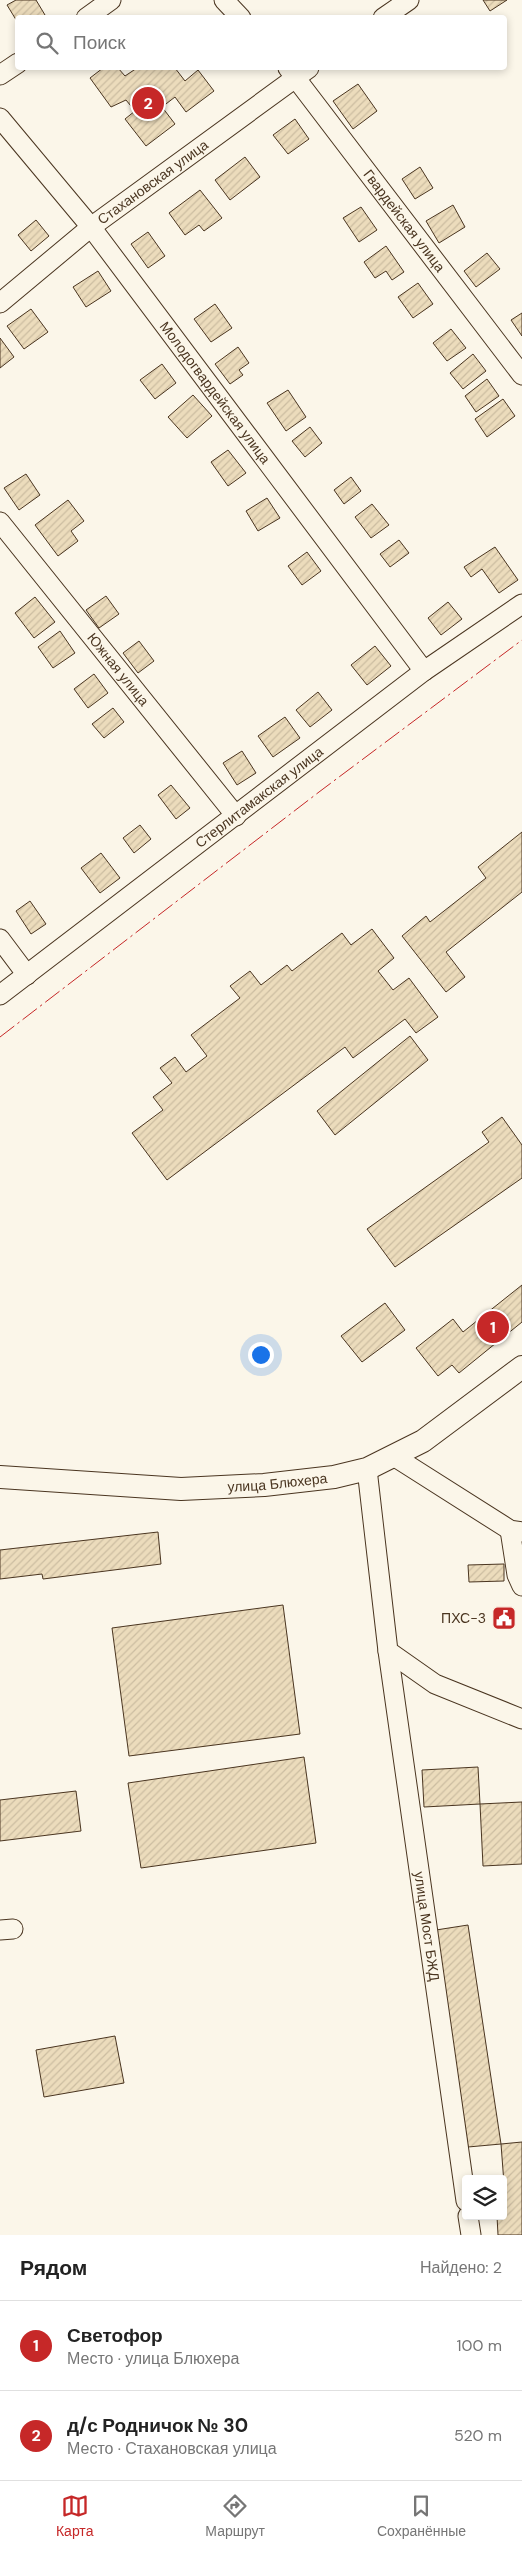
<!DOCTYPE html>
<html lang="ru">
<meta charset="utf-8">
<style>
:root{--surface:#fff;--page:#f2f2f2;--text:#222;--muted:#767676;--line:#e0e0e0;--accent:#c62828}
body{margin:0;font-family:"DM Sans",sans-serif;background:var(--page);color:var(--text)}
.controls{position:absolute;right:15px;bottom:15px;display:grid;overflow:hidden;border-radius:5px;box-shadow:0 2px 8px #0003}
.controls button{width:45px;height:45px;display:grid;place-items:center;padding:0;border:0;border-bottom:1px solid var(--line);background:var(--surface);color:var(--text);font:25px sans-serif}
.you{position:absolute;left:260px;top:1354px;width:18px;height:18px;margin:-12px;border:4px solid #fff;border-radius:50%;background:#1a73e8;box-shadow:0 0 0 8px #1a73e833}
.badge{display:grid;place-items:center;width:32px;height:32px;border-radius:50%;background:var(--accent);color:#fff;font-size:16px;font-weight:700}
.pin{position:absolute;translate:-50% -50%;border:2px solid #fff;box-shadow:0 1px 5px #0006}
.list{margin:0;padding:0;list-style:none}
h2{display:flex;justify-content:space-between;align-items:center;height:65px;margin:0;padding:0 20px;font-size:21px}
h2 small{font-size:16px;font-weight:400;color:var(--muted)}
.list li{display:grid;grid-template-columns:32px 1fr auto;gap:15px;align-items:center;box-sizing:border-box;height:90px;padding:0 20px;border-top:1px solid var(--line)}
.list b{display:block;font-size:19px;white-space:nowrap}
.list p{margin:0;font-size:16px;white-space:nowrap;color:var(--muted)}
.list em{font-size:16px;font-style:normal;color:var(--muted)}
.icon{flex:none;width:28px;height:28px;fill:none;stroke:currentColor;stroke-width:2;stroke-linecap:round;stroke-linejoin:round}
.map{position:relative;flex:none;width:522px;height:2235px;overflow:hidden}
.search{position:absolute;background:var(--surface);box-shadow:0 2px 8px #0003;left:15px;right:15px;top:15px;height:55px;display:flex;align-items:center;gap:12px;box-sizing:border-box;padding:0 18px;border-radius:5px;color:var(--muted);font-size:19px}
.sheet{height:245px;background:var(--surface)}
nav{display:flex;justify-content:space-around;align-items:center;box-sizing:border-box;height:70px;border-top:1px solid var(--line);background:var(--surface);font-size:14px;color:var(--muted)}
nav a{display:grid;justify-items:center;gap:2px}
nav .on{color:var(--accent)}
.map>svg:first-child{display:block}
.building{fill:url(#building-hatch);stroke:#4a3520}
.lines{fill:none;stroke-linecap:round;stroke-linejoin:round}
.minor-casing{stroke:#4a3520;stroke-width:21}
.major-casing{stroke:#4a3520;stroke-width:24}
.minor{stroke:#fbf6e9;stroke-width:19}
.major{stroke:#fbf6e9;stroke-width:22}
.power{stroke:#c62828;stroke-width:1;stroke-dasharray:18 4 2.5 4;stroke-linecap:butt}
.labels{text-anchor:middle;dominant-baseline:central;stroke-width:4;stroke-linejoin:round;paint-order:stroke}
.street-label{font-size:14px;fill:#4a3520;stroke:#fbf6e9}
.poi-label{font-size:14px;fill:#4a3520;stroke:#fbf6e9;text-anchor:end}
</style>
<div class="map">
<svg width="522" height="2235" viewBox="0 0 522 2235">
<defs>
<pattern id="building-hatch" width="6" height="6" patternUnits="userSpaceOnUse" patternTransform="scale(1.25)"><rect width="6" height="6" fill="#ecdcbc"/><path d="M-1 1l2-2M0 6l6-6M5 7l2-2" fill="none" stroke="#ccbda1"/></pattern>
</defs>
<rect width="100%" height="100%" fill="#fbf6e9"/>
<path class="building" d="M16,0H36L45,15L40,18H18V23L7,5Z
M483,0H507L490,11Z
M103,68H118L125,76L137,68H175L185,81L198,70L214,91L186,112L175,97L162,107L175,124L146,146L125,119L135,111L126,100L111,107L90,78Z
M358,84L377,111L353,129L333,101Z
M295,119L309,139L288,154L273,135Z
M245,157L260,177L230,200L215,180Z
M420,167L433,188L415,199L402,179Z
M200,190L222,218L204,231L199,225L185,235L169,213Z
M453,205L465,227L439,243L426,221Z
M361,207L377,230L359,242L343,218Z
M36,220L49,236L31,251L18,235Z
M148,232L165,256L148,268L131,244Z
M386,246L404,272L392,280L386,271L375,278L364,262Z
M487,253L500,269L476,287L464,271Z
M98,271L111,291L86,307L73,287Z
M418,283L433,304L413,318L398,297Z
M215,304L232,328L211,342L194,319Z
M31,309L48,332L24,349L7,326Z
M522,313V336L511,320Z
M451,329L466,348L447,361L433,343Z
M0,338L14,357L0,368Z
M238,347L249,363L239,370L243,375L230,384L215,364Z
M473,354L486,371L463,389L450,373Z
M162,364L176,383L155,399L140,380Z
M487,379L499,396L476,412L465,396Z
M288,390L306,417L286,431L267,403Z
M193,395L212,416L187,438L168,417Z
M503,399L515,416L487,437L475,419Z
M310,427L322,443L305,457L292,441Z
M228,450L246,473L228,486L211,462Z
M26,474L40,495L19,510L4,488Z
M351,477L361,491L344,504L334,490Z
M267,498L280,518L258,531L246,511Z
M68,500L84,521L71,531L78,541L58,556L35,525Z
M372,504L389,525L371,538L355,517Z
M399,540L409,553L390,567L380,554Z
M495,547L518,580L499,593L482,569L471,577L464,567Z
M307,552L321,571L302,585L288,566Z
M106,596L119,614L99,628L86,610Z
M35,597L55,622L34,638L15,613Z
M448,602L462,619L441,635L428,618Z
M60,631L75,653L53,668L38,647Z
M139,641L154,661L138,673L123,653Z
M375,646L391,666L367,685L351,665Z
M94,674L108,693L88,708L74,689Z
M318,692L332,710L310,727L296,710Z
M113,708L124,722L104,738L92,724Z
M285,717L300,738L273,757L258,736Z
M242,751L256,773L237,785L223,763Z
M171,785L190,808L176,819L158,795Z
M140,825L151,839L134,853L123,838Z
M522,832V892L446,952L465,977L446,992L402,936L426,916L430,922L486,878L478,867Z
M101,853L120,878L100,893L81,868Z
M30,901L46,924L31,934L16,911Z
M372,929L394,958L378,971L393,990L409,978L438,1017L416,1033L405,1019L353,1058L345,1047L167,1180L132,1133L163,1110L153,1097L172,1083L160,1068L175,1057L186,1072L207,1056L191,1035L240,998L230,986L250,971L261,985L287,965L292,971L342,933L351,945Z
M410,1036L428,1060L335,1135L317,1111Z
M502,1117L522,1145V1178L395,1267L367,1229L489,1142L482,1132Z
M522,1285V1322L459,1373L452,1365L438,1376L416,1348L453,1319L463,1332Z
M385,1303L405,1330L362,1362L341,1336Z
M158,1532L161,1564L43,1579L42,1574L0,1579V1550Z
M504,1564V1581L469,1582L468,1565Z
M283,1605L300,1734L129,1756L112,1628Z
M304,1757L316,1843L141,1868L128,1783Z
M478,1767L480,1804L424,1807L422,1770Z
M76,1791L81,1831L0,1841V1800Z
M522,1802V1864L483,1866L480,1804Z
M468,1925L501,2144L468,2147L436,1930Z
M115,2036L124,2083L44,2097L36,2050Z
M522,2142V2235H498L497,2216H503V2210H506L501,2144Z"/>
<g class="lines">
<g class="minor-casing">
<g id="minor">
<path d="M224,0L241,18"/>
<path d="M86,18L111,0"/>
<path d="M383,18L409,0"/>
<path id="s1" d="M288,68L522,375"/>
<path d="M0,75L18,63"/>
<path id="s2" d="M0,118L91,227L424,671"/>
<path id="s3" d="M0,303L91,227L309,68"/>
<path id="s4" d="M0,522L236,816"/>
<path d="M0,939L27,975"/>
<path id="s5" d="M0,995L424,671L522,604"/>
<path d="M395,1457L510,1530L522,1532"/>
<path d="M367,1469L388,1651L435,1684L522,1719"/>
<path d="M510,1530L517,1575L522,1586"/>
<path id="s6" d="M388,1651L466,2201"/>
<path d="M0,1930L13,1929"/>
<path d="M468,2216L471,2235"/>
</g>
</g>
<g class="major-casing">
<g id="major">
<path id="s7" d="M0,1477L181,1489L264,1485L334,1477L367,1469L423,1441L522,1367"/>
</g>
</g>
<use href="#minor" class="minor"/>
<use href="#major" class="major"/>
<path class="power" d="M0,1037L319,792L522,640"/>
</g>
<defs>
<g id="civic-square" transform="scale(1.25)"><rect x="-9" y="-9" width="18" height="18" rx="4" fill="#c62828" stroke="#fbf6e9"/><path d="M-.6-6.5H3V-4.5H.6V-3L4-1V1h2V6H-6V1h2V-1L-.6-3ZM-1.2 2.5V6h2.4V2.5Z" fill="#fff"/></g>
</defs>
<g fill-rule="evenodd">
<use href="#civic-square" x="504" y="1618"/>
</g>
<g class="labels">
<g class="street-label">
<text stroke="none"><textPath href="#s3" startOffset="195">Стахановская улица</textPath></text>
<text stroke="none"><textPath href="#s1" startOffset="192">Гвардейская улица</textPath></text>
<text stroke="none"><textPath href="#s2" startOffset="349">Молодогвардейская улица</textPath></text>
<text stroke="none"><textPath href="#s4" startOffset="189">Южная улица</textPath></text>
<text stroke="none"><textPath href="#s5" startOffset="326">Стерлитамакская улица</textPath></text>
<text stroke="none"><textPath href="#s7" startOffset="278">улица Блюхера</textPath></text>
<text stroke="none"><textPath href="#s6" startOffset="278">улица Мост БЖД</textPath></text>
</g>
<g class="poi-label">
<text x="486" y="1618">ПХС-3</text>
</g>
</g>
</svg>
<div class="controls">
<button><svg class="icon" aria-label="layers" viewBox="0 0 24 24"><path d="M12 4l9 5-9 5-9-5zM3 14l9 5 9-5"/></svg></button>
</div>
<div class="you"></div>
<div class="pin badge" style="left:493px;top:1327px">1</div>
<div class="pin badge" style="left:148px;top:103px">2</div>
<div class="search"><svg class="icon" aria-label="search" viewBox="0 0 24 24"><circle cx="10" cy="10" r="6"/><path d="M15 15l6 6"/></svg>Поиск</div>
</div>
<section class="sheet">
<h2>Рядом<small>Найдено: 2</small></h2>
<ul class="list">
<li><span class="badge">1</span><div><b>Светофор</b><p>Место · улица Блюхера</p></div><em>100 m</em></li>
<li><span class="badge">2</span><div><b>д/с Родничок № 30</b><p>Место · Стахановская улица</p></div><em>520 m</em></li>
</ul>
</section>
<nav>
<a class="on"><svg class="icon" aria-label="map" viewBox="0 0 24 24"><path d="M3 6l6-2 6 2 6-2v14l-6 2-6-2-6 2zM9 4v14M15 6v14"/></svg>Карта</a>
<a><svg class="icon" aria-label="directions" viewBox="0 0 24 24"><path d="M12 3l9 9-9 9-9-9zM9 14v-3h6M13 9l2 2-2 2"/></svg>Маршрут</a>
<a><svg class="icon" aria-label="saved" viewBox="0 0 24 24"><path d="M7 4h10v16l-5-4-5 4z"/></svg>Сохранённые</a>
</nav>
